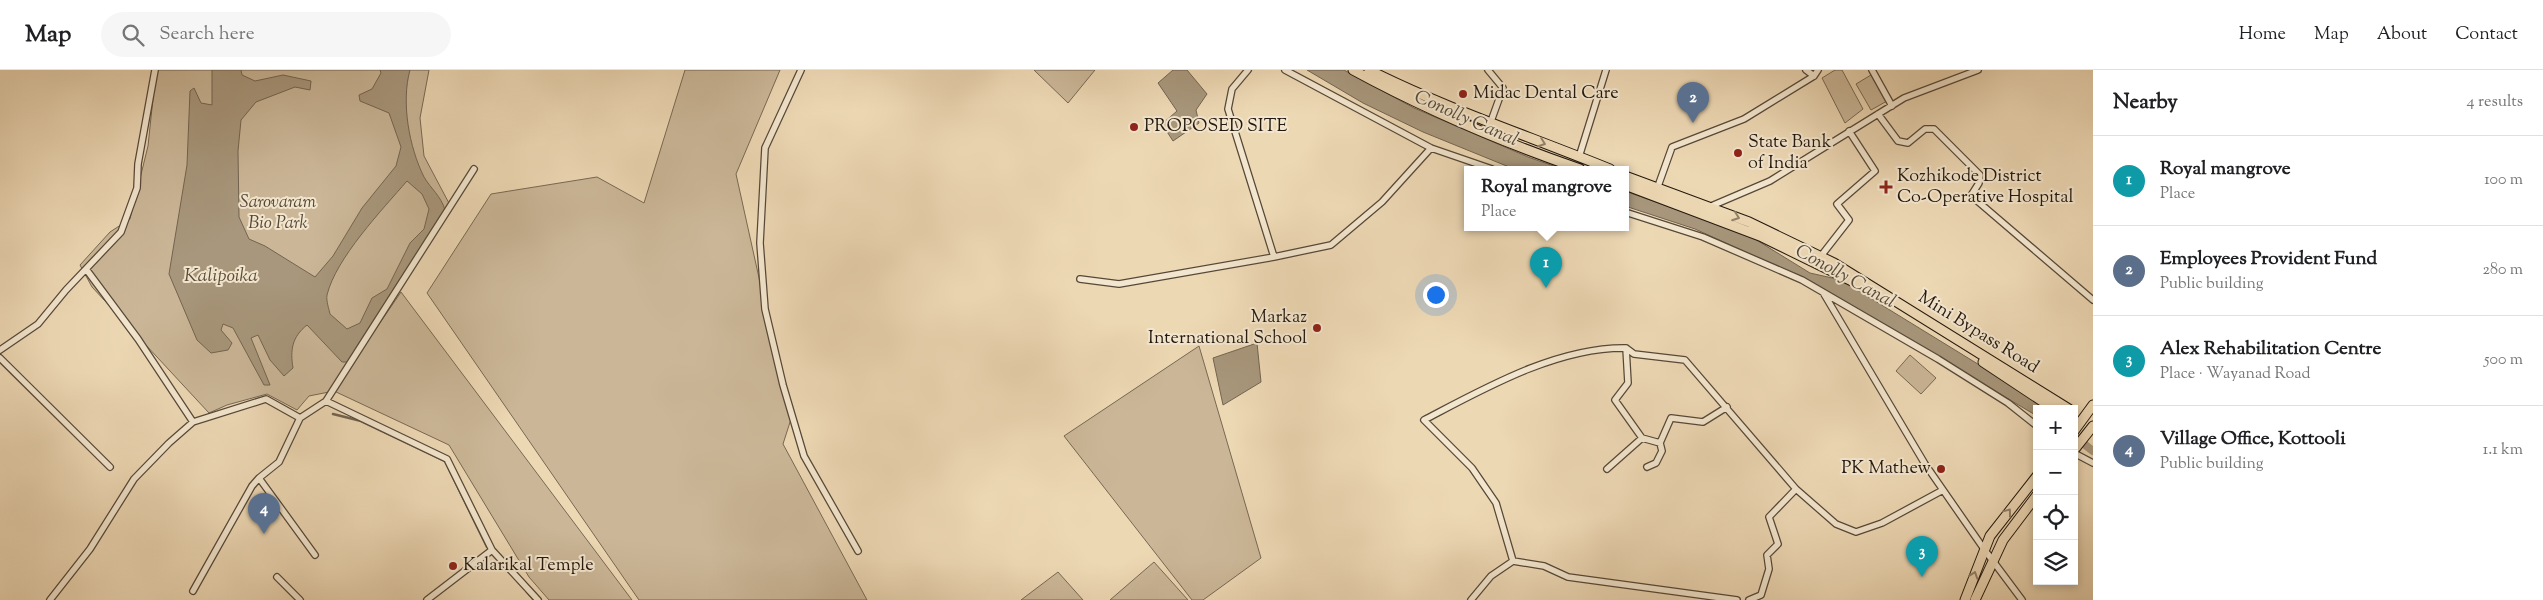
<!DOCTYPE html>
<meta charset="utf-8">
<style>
:root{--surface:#fff;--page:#f6f6f6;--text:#202124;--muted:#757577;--line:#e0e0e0;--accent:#d93025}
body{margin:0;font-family:"Sorts Mill Goudy",serif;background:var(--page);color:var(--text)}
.controls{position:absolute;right:15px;bottom:15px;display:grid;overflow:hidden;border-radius:0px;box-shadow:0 2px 8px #0003}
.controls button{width:45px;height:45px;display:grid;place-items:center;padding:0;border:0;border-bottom:1px solid var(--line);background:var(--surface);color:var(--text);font:25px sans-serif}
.you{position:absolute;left:1435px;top:224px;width:18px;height:18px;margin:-12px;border:4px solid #fff;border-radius:50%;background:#1a73e8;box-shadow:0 0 0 8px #1a73e833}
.badge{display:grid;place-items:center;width:32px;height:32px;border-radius:50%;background:var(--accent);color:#fff;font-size:16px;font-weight:700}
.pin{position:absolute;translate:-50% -41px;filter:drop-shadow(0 1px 2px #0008)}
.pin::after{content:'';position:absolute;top:26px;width:18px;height:15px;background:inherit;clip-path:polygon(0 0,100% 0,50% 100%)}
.popup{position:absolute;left:1464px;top:96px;width:165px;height:65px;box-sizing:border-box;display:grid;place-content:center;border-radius:0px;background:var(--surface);filter:drop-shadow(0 1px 4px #0005);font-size:16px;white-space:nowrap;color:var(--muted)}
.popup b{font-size:19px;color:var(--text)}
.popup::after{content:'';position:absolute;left:50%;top:100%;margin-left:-10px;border:10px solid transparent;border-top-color:var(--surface)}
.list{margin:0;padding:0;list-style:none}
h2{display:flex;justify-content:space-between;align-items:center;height:65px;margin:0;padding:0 20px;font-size:21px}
h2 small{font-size:16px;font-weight:400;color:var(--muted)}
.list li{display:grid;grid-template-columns:32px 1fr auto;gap:15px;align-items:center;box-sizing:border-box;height:90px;padding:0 20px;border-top:1px solid var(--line)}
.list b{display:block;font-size:19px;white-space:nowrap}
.list p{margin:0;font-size:16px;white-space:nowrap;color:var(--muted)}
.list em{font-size:16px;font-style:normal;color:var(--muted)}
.icon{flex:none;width:28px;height:28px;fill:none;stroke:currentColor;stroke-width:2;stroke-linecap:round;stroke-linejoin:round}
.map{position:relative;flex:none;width:2093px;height:530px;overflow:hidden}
header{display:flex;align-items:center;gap:30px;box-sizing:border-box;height:70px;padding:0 25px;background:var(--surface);border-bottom:1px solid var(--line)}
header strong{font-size:24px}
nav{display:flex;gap:28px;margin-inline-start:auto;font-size:18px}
.search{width:350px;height:45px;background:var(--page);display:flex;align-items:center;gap:12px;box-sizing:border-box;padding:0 18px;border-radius:28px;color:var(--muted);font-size:19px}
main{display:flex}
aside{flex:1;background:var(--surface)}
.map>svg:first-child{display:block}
.green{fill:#cbb798;stroke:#776853}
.water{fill:#a8977c;stroke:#736450;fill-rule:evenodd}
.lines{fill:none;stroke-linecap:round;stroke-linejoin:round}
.stream{stroke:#736450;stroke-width:2.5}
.canal{stroke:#a8977c;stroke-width:8}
.minor-casing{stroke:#564838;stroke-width:8}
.primary-casing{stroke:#23180e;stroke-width:11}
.minor{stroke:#f3e6ce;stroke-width:5.5}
.primary{stroke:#edd8b4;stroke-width:9}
.oneway{stroke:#928269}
.poi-dot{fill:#8f2418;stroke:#f3e6ce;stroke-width:2}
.labels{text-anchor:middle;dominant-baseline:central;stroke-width:4;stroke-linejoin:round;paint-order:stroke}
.poi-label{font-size:18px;fill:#23180e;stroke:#f3e6ce;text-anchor:start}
.park-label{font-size:18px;font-style:italic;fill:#554837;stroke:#f3e6ce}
.street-label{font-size:18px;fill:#23180e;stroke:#f3e6ce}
.water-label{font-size:19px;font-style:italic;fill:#584b3a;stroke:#f3e6ce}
</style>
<header>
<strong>Map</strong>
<div class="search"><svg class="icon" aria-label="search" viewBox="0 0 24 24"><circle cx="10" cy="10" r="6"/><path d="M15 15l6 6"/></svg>Search here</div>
<nav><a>Home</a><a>Map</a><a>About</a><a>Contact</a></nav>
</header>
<main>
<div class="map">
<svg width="2093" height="530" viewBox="0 0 2093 530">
<rect width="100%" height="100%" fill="#edd8b4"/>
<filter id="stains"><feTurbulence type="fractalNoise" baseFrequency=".004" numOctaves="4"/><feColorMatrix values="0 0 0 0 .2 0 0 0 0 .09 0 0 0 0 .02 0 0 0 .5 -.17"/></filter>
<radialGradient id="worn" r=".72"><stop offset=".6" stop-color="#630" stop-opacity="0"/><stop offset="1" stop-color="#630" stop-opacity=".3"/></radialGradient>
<path class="green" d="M156,0H429L420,48L424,86L451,137L345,304L401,222L632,530H549L529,507L449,375L334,321L309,326L297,340L267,324L227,335L209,343L92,217L80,195L110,162L130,149L148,76Z
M685,0H780L736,104L779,298L792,346L783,374L867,530H639L427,223L491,124L597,107L644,133Z
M1034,0H1095L1068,33Z
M1835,0H1842L1863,39L1845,53L1822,8Z
M1871,5L1887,31L1871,40L1856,14Z
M1199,276L1261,488L1203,530H1192L1064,366Z
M1910,285L1936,308L1921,324L1896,301Z
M1154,492L1188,530H1110Z
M1058,502L1083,530H1021Z"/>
<path class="water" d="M212,0H241L242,5L255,11L283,5L311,11L310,20L295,17L256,32L241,50L238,81L239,147L249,169L265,176L315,207L333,186L362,138L396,96L401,77L389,43L360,31L359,25L372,19L381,3L380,0H410C401,32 409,77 424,107C431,119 441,126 445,140L348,292H342L307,255C292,267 290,280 293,298L284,306L270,290L258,265L251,268L270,315H264L233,258L223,254L221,260L232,273L228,280L211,283L197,270L169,204L187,95L190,21L194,18L201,33L212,35ZM407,111L422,124L429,139L424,159L410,173L387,219L372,228L360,253L347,259L330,244C329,239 326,231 327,225C336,188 382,140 407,111Z
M1173,0H1187L1207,24L1196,40L1199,53L1173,71L1162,54L1177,41L1158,13Z
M1307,0H1344L1414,38L1528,87L1562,99H1514L1423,62L1363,33Z
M1625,121L1750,166L1810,203L1841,210L2051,339H2037V346L1814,213L1695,159L1625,136Z
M1257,273L1261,312L1223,335L1213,288Z"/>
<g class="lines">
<path class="stream" d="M333,344L361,351L445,391L487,477
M527,522L534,530"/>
<path class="canal" d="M2074,366L2093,381"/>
<g class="minor-casing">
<path id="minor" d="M801,0L765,78L760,173L765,239L783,315L804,386L858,481
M1248,0L1232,19L1228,39L1274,187L1331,175L1382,132L1431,78
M1285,0L1431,78L1492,99
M1488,0L1503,18L1490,54
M1806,0L1814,6
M1872,0L1892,36
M1878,44L1898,71L1908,73L1925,59H1934L1980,105L1979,113L1972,124L1975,129L2093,230
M1579,87L1606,0
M474,99L326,331L447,389L492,480L538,530
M1657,119L1672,77L1744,49L1814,6L1818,0
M1709,137L1770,111L1904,28L1978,0
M1625,142L1703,167L1802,210L1938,289L2008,333L2037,356
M1821,186L1849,150L1837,134L1875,101L1849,61
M86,199L138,269L193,352
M1080,209L1119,214L1274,187
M1824,224L1925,394L1984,479L2022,530
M1626,278L1628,313L1615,330L1642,368L1660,373L1671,348L1703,352L1727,337
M0,280L38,254L66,220L121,162L137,118L138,94L155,0
M0,288L110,397
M2074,383L2093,393
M1647,397L1656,393L1662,381L1660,373
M1607,399L1642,368
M315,485L259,408L279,392L300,348L326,331
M277,507L300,530
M193,521L252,416L259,408
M50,530L90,479L134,409L169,373L193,352L266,329L300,348
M427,530L492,480
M1471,530L1491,506L1513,491
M1737,530L1568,507L1544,496L1513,491L1496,433L1472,398L1424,350C1485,318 1557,277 1626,278L1634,284L1685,290L1796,419L1836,454L1856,462L1882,453L1943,420
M1749,530L1761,525L1769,499L1767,485L1778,474L1769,447L1796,419"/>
</g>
<g class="primary-casing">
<path id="primary" d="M1353,0C1423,38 1505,73 1580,99
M1369,0C1447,39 1529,66 1610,99
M1625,106L1749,152L1834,193L2069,339
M1625,115L1760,166L1858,214
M1983,292L2054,339
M2074,361L2093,335
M2074,380L2093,356
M1965,530L1990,466L2037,406
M1975,530L2003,470L2037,425"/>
</g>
<use href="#minor" class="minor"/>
<use href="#primary" class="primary"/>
</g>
<defs><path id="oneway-chevron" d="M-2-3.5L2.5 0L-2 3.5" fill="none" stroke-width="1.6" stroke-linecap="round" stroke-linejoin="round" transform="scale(1.25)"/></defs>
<g class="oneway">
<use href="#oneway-chevron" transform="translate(1542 73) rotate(20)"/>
<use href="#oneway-chevron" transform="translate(1736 147) rotate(20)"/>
<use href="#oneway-chevron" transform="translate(2008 442) rotate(-53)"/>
<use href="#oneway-chevron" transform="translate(1974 505) rotate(-71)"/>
</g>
<g class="poi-dot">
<circle cx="1463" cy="24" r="5"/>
<circle cx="1134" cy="57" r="5"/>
<circle cx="1738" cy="83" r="5"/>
<path d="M1883.5 109.5h5v5h5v5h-5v5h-5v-5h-5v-5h5z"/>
<circle cx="1317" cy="258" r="5"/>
<circle cx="1941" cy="399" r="5"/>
<circle cx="453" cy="496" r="5"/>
</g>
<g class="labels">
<g class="poi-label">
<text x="1473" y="24">Midac Dental Care</text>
<text x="1144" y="57">PROPOSED SITE</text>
<text x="1748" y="73">State Bank<tspan x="1748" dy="21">of India</tspan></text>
<text x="1897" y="107">Kozhikode District<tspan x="1897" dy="21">Co-Operative Hospital</tspan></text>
<text x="1307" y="248" text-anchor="end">Markaz<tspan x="1307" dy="21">International School</tspan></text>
<text x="1931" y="399" text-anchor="end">PK Mathew</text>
<text x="463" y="496">Kalarikal Temple</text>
</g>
<g class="park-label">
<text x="278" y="133">Sarovaram<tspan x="278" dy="21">Bio Park</tspan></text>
</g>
<g class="street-label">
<text transform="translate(1978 263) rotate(32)">Mini Bypass Road</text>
</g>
<g class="water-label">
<text transform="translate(1466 49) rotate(24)">Conolly Canal</text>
<text x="221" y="206">Kalipoika</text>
<text transform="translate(1845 207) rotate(29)">Conolly Canal</text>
</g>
</g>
<rect width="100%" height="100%" filter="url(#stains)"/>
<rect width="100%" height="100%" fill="url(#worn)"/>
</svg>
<div class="controls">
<button>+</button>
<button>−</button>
<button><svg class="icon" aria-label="locate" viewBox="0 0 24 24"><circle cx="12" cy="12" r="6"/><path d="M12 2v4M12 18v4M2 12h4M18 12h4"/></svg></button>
<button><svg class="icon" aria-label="layers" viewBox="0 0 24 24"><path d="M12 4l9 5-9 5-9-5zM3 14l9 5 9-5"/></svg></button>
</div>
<div class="you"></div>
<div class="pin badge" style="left:1546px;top:218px;background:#0f9aa8">1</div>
<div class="popup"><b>Royal mangrove</b>Place</div>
<div class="pin badge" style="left:1693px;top:53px;background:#5c6f8a">2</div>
<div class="pin badge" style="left:1922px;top:507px;background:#0f9aa8">3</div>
<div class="pin badge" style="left:264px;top:464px;background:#5c6f8a">4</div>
</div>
<aside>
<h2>Nearby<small>4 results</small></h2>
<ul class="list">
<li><span class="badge" style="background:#0f9aa8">1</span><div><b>Royal mangrove</b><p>Place</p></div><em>100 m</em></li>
<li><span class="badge" style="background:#5c6f8a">2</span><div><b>Employees Provident Fund</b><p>Public building</p></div><em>280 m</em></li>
<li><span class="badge" style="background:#0f9aa8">3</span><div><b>Alex Rehabilitation Centre</b><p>Place · Wayanad Road</p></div><em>500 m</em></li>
<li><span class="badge" style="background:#5c6f8a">4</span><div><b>Village Office, Kottooli</b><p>Public building</p></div><em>1.1 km</em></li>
</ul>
</aside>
</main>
